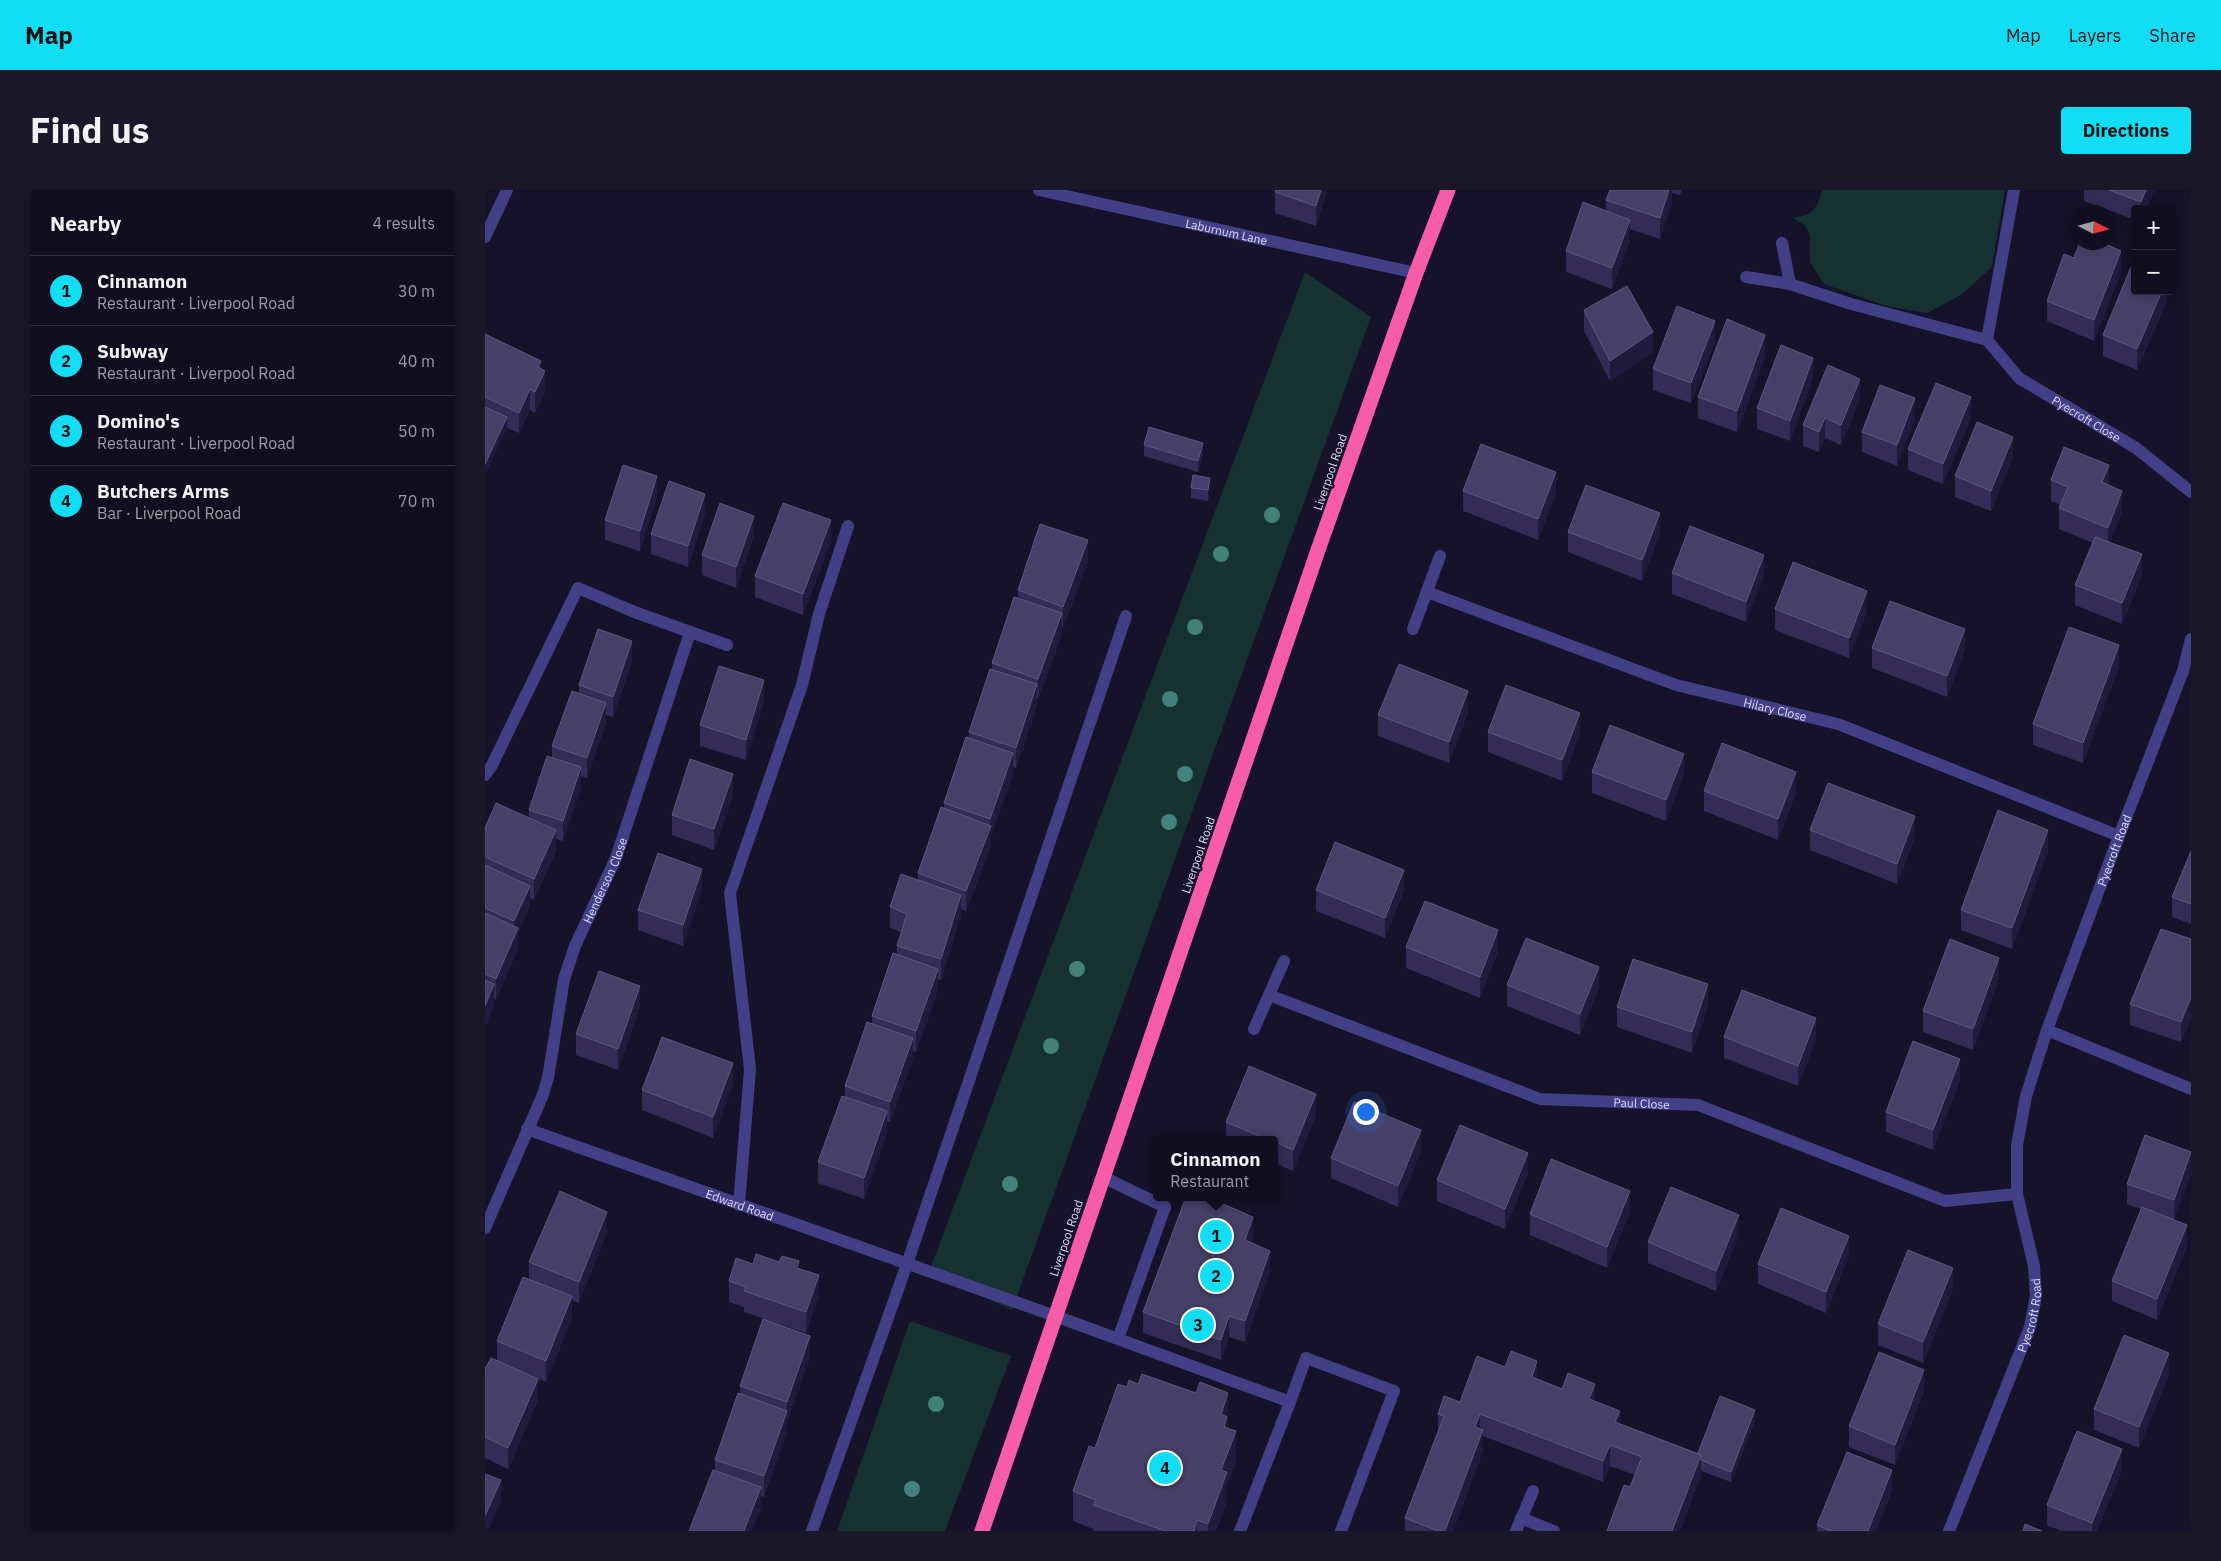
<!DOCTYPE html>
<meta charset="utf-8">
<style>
:root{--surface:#100e1f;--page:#191728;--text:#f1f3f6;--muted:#9c9ca4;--line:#302e3d;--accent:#11def4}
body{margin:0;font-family:"IBM Plex Sans",sans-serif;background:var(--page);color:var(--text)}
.controls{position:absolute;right:15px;top:15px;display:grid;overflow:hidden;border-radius:5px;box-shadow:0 2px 12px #0003}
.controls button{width:45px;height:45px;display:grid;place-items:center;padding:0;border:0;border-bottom:1px solid var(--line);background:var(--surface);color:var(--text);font:25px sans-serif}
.compass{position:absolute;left:1586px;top:15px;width:45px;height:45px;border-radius:50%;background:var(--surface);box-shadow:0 2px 12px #0003;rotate:96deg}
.you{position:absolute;left:880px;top:921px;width:18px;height:18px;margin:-12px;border:4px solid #fff;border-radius:50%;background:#1a73e8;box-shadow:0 0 0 8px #1a73e833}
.badge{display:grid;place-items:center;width:32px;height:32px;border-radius:50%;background:var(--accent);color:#111;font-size:16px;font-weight:700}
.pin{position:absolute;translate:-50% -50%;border:2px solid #fff;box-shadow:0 1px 5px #0006}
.popup{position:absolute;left:668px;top:946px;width:125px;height:65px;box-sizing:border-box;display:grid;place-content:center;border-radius:5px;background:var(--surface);filter:drop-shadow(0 1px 4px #0005);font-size:16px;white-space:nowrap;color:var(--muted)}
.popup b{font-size:19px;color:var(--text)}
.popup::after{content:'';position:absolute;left:50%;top:100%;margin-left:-10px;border:10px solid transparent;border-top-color:var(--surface)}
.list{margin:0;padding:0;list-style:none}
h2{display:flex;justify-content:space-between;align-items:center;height:65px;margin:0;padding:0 20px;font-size:21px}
h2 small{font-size:16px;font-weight:400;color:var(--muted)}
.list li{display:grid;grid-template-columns:32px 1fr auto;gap:15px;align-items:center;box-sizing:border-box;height:70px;padding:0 20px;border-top:1px solid var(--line)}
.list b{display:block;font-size:19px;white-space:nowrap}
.list p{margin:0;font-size:16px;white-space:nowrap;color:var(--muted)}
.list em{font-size:16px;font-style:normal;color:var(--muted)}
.map{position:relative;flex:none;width:1706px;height:1341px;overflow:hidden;border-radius:5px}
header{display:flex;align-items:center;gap:30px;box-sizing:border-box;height:70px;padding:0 25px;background:var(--accent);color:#111}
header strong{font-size:24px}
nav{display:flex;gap:28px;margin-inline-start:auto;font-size:18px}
.intro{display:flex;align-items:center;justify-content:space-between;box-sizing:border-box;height:120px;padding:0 30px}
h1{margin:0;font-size:35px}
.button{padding:12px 22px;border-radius:5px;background:var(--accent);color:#111;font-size:18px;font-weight:700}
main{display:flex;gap:30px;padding:0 30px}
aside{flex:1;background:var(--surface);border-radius:5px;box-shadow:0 2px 12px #0003}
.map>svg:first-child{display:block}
.green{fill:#153231}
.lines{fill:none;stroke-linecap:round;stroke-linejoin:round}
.lane{stroke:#413f85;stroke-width:12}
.street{stroke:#413f85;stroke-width:12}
.highway{stroke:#f75ca7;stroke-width:15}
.tree{fill:#43817b}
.wall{fill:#342c56}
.shaded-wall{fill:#201a3c}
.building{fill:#463f68;stroke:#5e577f}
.labels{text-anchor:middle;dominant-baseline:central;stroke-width:4;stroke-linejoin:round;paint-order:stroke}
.street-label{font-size:12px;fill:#dfdbfd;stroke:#151229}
</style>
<header>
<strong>Map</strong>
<nav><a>Map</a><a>Layers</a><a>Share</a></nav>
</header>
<div class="intro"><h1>Find us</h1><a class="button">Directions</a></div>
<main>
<aside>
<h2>Nearby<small>4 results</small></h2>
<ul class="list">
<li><span class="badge">1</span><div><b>Cinnamon</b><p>Restaurant · Liverpool Road</p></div><em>30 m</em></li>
<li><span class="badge">2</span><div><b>Subway</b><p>Restaurant · Liverpool Road</p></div><em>40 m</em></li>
<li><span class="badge">3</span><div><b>Domino's</b><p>Restaurant · Liverpool Road</p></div><em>50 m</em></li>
<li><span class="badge">4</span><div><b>Butchers Arms</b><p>Bar · Liverpool Road</p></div><em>70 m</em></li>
</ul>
</aside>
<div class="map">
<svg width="1706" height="1341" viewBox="0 0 1706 1341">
<rect width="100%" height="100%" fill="#151229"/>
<path class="green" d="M1337,0H1520L1507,77L1476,105L1442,123L1401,116L1339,94L1325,72V45L1320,35L1307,28C1326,26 1333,19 1337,0Z
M820,82L886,127L527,1120L444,1082Z
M425,1131L526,1166L460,1341H352Z"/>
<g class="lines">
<path class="lane" d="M0,585L7,575L93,398L152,423
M618,987L680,1017L633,1149
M254,1015L265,879L245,703L317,495L334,424L363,336
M570,1126L805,1212L821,1168L909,1201L856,1341
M755,1341L805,1212"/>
<g class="street">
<path id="s1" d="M554,0L931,83"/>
<path d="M0,47L22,0"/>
<path d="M1297,53L1305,94"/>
<path id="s2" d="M1261,87L1305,94L1366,114L1502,150L1534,188L1651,258L1706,302"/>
<path d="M1502,150L1529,0"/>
<path id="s3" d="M942,402L1191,495L1353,534L1634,646"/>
<path d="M152,423L242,455"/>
<path d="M928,439L955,366"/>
<path id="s4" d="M784,805L1055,909L1213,915L1460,1011L1532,1004"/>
<path d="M769,839L799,771"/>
<path d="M1562,840L1706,899"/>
<path id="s5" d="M42,939L570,1126"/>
<path id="s6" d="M0,1038L57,907L63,888L79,789L90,756L131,668L205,442"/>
<path d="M1036,1328L1069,1341"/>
<path d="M327,1341L422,1074L641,426"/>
<path d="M1031,1341L1048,1301"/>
<path id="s7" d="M1464,1341L1545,1137L1551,1106L1549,1076L1532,1004V955L1541,906L1562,840L1634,646L1698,481L1706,449"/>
</g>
<path class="highway" d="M497,1341L832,363L931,83L963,0"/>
</g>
<g class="tree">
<circle cx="787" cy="325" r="8"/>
<circle cx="736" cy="364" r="8"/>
<circle cx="710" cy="437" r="8"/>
<circle cx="685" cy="509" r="8"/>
<circle cx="700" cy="584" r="8"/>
<circle cx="684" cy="632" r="8"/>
<circle cx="592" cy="779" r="8"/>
<circle cx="566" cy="856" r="8"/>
<circle cx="525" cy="994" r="8"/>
<circle cx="451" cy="1214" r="8"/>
<circle cx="427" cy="1299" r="8"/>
</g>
<path class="wall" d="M842,0L831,36L790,23V2Z
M1125,0H1197L1195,5L1187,3V12L1175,49L1145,39V51L1127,99L1081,82V61L1121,21V10Z
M1599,0H1669L1662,19H1650V30L1599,11Z
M1636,82L1609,151L1562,131V111Z
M1682,101V111L1652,180L1618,166V145Z
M1099,120L1168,162L1125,191L1099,141Z
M0,144L56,179L60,202L50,223L45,220L34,243L22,238L0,284Z
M1230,152L1206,213L1168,200V179Z
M1280,166L1252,242L1213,228V207Z
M1328,188L1305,251L1272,239V218Z
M1375,209L1356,255L1340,248L1334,262L1318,256V235Z
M1486,228L1458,294L1423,280V259Z
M1430,229L1412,276L1377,262V242Z
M659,255L718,263L713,282L659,266Z
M1528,267L1506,321L1470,307V286Z
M1566,290L1624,295L1637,322L1625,352L1657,385L1637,434L1590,415V395L1608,353L1574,339V318L1576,315L1566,311Z
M706,298H725L723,311L706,308Z
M978,301L1071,303L1053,350L978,321Z
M172,307L155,361L120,350V330Z
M220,324L203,377L166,364V344Z
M1083,342L1175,343L1157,391L1083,362Z
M269,346L251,398L217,385V365Z
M346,351L318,425L270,407V386Z
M603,371L578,438L577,437V444L553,509H552V515L531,578L528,577V584L506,646V656L481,721L476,719V725L456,790L453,789V800L431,862L428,861V868L405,932L402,931V942L379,1009L333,993V972L360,907V896L387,834V826L412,765V756L416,742L405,738V717L433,690V683L459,618V613L484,548V542L507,479V473L533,408V400Z
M1187,383L1279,385L1261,432L1187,404Z
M1290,419L1382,421L1364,468L1290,440Z
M1387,458L1480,460L1462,507L1387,478Z
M147,471L128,527L121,525V533L102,588L96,586V598L78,651L71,649V661L49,710L45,708V716L33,743V758L11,810L9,809V815L0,837V638L44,628V620L67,568V556L94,503V495Z
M1634,476L1598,573L1548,555V534Z
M279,511L261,570L215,556V535Z
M983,522L964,573L893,546V525Z
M1003,542L1095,544L1077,591L1003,562Z
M1107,582L1199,584L1181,631L1107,603Z
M1219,601L1311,603L1293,650L1219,621Z
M248,605L229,660L187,645V625Z
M1325,640L1430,647L1412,694L1325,660Z
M1563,661L1527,759L1476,740V720Z
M1706,661V734L1687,727V707Z
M217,699L198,756L153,740V720Z
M831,700H919L900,748L831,721Z
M1706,749V828L1696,852L1645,835V814Z
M921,757L1013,761L995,808L921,778Z
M1514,788L1488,860L1438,842V821Z
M1022,795L1114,798L1095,845L1022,816Z
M1223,815L1207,863L1132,837V817Z
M155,817L133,880L91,865V844Z
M1239,847L1331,849L1313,896L1239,868Z
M1475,890L1448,960L1401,942V922Z
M248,894L228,948L157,920V900Z
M831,925L808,981L790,973V950H741V932Z
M936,961L913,1017L846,988V968Z
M1706,962V984L1689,1030L1702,1056L1672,1130L1627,1111V1091L1656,1019L1642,1014V994Z
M1043,983L1020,1039L952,1011V990Z
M1145,1022L1122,1078L1045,1045V1024Z
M122,1042L94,1113L87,1110V1127L61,1192L42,1184L53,1210L23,1279L0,1268V1179L12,1171V1151L44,1089V1072Z
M1254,1045L1231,1101L1163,1073V1052Z
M768,1047L766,1053L785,1081L760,1152L744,1147L736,1170L658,1143V1122Z
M1364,1066L1341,1123L1273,1094V1074Z
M268,1074L314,1078L334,1105L321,1143L259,1122V1117L244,1112V1091Z
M1468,1099L1438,1173L1393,1155V1134Z
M325,1166L302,1232V1242L279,1307L276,1306V1318L230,1280V1270L255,1204V1196Z
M1684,1184L1654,1258L1609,1240V1219Z
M1052,1189L1110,1211L1135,1234L1213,1263L1270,1231L1246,1292L1216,1281V1285L1195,1341H1122L1145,1297L1150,1285L1125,1276L1118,1292L998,1246V1260L968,1341H920V1328L953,1243V1224L975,1212Z
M1439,1201L1410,1275L1364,1257V1236Z
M743,1233L742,1238L751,1271L742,1295V1312L731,1341H608V1339L588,1331V1301L610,1258Z
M1637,1280L1612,1341H1576L1562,1335V1315Z
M1407,1300L1391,1341H1332V1335Z"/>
<path class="shaded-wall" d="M836,0H842V1L831,36V16Z
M1184,0H1187V12L1175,49V28Z
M1661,0H1669L1662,19H1656V12Z
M1145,30V51L1127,99V78Z
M1636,61V82L1609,151V130Z
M1677,101H1682V111L1652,180V159Z
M1230,131V152L1206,213V193Z
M1168,142V162L1125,191V171Z
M1280,145V166L1252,242V221Z
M1328,168V188L1305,251V231Z
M56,171V190L60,181V202L50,223V202L53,177Z
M1375,189V209L1356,255V235Z
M45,199V220L34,243V223Z
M1486,207V228L1458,294V274Z
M1430,208V229L1412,276V255Z
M22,227V238L0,284V274Z
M1340,228V248L1334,262V242Z
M1528,247V267L1506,321V301Z
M718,253V263L713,282V271Z
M1624,275V296L1617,292Z
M1071,282V303L1053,350V329Z
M172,286V307L155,361V341Z
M725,288V298L723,311V300Z
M1637,301V322L1623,359V338Z
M220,304V324L203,377V356Z
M1175,323V343L1157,391V370Z
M269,326V346L251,398V377Z
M346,330V351L318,425V404Z
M603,350V371L578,438V417Z
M1657,364V385L1637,434V413Z
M1279,365V385L1261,432V412Z
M1382,401V421L1364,468V448Z
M577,423V444L553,509V489Z
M1480,439V460L1462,507V486Z
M147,451V471L128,527V507Z
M1634,455V476L1598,573V553Z
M279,490V511L261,570V550Z
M552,494V515L531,578V558Z
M983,501V522L964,573V552Z
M121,513V533L102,588V568Z
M1095,523V544L1077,591V570Z
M528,563V584L506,646V656L481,721V701L505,639V629Z
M1199,564V584L1181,631V610Z
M96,577V598L78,651V631Z
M1311,582V603L1293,650V629Z
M248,584V605L229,660V639Z
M1430,626V647L1412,694V674Z
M71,640V661L49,710V689Z
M1563,640V661L1527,759V738Z
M217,679V699L198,756V735Z
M919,680V700L900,748V728Z
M45,696V716L33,743V758L11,810V789L29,747V731Z
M476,705V725L456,790V769Z
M1013,740V761L995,808V787Z
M1514,768V788L1488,860V839Z
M1114,777V798L1095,845V824Z
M453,779V800L431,862V841Z
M9,794V815L0,837V816Z
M1223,794V815L1207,863V842Z
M155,796V817L133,880V859Z
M1706,807V828L1696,852V832Z
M1331,828V849L1313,896V876Z
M428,848V868L405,932V912Z
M1475,869V890L1448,960V940Z
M248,873V894L228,948V927Z
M831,904V925L808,981V960Z
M402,921V942L379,1009V988Z
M936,940V961L913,1017V996Z
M1043,963V983L1020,1039V1019Z
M1706,963V984L1689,1031V1010Z
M1145,1001V1022L1122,1078V1057Z
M122,1022V1042L94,1113V1092Z
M1254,1025V1045L1231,1101V1081Z
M768,1027V1047L760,1070V1050Z
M1702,1035V1056L1672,1130V1109Z
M1364,1046V1066L1341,1123V1102Z
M785,1061V1081L760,1152V1131Z
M1468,1078V1099L1438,1173V1152Z
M334,1085V1105L321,1143V1122Z
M87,1106V1127L61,1192V1171Z
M744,1126V1147L736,1170V1150Z
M325,1146V1166L302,1232V1242L279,1307V1286L302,1222V1212Z
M1684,1163V1184L1654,1258V1237Z
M1052,1171V1192L1047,1187Z
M1439,1180V1201L1410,1275V1255Z
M53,1189V1210L23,1279V1258Z
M1110,1194V1214L1104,1209Z
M743,1203V1233L742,1236V1257L736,1224Z
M1270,1220V1231L1246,1292V1282Z
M1135,1221V1241L1130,1232Z
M995,1224V1245L990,1237Z
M998,1240V1260L968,1341H960Z
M751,1241V1271L742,1295V1312L731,1341H723V1334L736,1280Z
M1125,1255V1276L1118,1292V1271Z
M1637,1259V1280L1612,1341H1607V1333Z
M1216,1265V1285L1195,1341H1187Z
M1407,1280V1300L1391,1341H1383Z
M16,1290V1311L3,1341H0V1326Z
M276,1297V1318L267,1341H259Z
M712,1330V1341H709Z"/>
<path class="building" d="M791,0H836L831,16L790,2Z
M1125,0H1184L1175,28L1121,10Z
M1624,0H1661L1656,12Z
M1098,12L1145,30L1127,78L1081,61Z
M1595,52H1616L1636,61L1609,130L1562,111L1579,64L1589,68Z
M1646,77L1650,78V101H1677L1652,159L1618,145Z
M1142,96L1168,142L1125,171L1099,120Z
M1192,116L1230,131L1206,193L1168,179Z
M1242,129L1280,145L1252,221L1213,207Z
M0,144L56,171L53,177L60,181L50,202L45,199L34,223L0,207Z
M1296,155L1328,168L1305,231L1272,218Z
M1343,175L1375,189L1356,235L1340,228L1334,242L1318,235Z
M1451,193L1486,207L1458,274L1423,259Z
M1395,195L1430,208L1412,255L1377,242Z
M0,217L22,227L0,274Z
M1492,232L1528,247L1506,301L1470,286Z
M664,237L718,253L713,271L659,255Z
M996,254L1071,282L1053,329L978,301Z
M1579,257L1624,275L1617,292L1637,301L1623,338L1574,318L1583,297L1566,290Z
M138,275L172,286L155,341L120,330Z
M708,285L725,288L723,300L706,298Z
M184,291L220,304L203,356L166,344Z
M1101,295L1175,323L1157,370L1083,342Z
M235,313L269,326L251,377L217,365Z
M298,313L346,330L318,404L270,386Z
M555,334L603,350L578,417L533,400Z
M1205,336L1279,365L1261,412L1187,383Z
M1610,347L1657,364L1637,413L1590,395Z
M1308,372L1382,401L1364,448L1290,419Z
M529,407L577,423L553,489L507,473Z
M1405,411L1480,439L1462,486L1387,458Z
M1584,437L1634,455L1598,553L1548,534Z
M113,439L147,451L128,507L94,495Z
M914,474L983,501L964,552L893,525Z
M234,476L279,490L261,550L215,535Z
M505,479L552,494L531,558L484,542Z
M1021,495L1095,523L1077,570L1003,542Z
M87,501L121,513L102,568L67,556Z
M1125,535L1199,564L1181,610L1107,582Z
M481,547L528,563L505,629L459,613Z
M1237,553L1311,582L1293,629L1219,601Z
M62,566L96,577L78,631L44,620Z
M205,569L248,584L229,639L187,625Z
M1343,593L1430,626L1412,674L1325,640Z
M11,613L71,640L49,689L0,667V638Z
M456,617L506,636L481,701L433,683Z
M1513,620L1563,640L1527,738L1476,720Z
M850,652L919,680L900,728L831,700Z
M1706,661V714L1687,707Z
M173,663L217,679L198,735L153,720Z
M0,675L45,696L29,731L0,718Z
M416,684L476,705L456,769L412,756L422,724L405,717Z
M940,711L1013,740L995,787L921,757Z
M0,723L33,738L11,789L0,784Z
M1676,739L1706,749V807L1696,832L1645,814Z
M1041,748L1114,777L1095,824L1022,795Z
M1465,749L1514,768L1488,839L1438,821Z
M408,763L453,779L431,841L387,826Z
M1148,769L1223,794L1207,842L1132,817Z
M114,781L155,796L133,859L91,844Z
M0,790L9,794L0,816Z
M1257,800L1331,828L1313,876L1239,847Z
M382,832L428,848L405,912L360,896Z
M177,847L248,873L228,927L157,900Z
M1428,851L1475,869L1448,940L1401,922Z
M764,876L831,904L808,960L790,952V950H784L741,932Z
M357,906L402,921L379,988L333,972Z
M869,912L936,940L913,996L846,968Z
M975,935L1043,963L1020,1019L952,990Z
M1660,945L1706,962L1689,1010L1642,994Z
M1066,969L1145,1001L1122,1057L1045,1024Z
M1186,997L1254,1025L1231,1081L1163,1052Z
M75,1001L122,1022L94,1092L44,1072Z
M701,1007H722L768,1027L760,1050L785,1061L760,1131L744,1126L736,1150L658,1122Z
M1657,1017L1702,1035L1672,1109L1627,1091Z
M1296,1018L1364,1046L1341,1102L1273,1074Z
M1423,1060L1468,1078L1438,1152L1393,1134Z
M271,1064L294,1072L297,1066L314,1071L312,1078L334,1085L321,1122L259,1101L261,1097L244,1091L251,1068L268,1074Z
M38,1087L87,1106L61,1171L12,1151Z
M278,1129L325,1146L302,1212L255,1196Z
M1639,1145L1684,1163L1654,1237L1609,1219Z
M1026,1161L1052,1171L1047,1187L1077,1199L1083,1183L1110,1194L1104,1209L1135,1221L1130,1232L1216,1265L1187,1341H1122L1139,1295L1145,1297L1157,1267L1125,1255L1118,1271L995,1224L990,1237L998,1240L960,1341H953L920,1328L959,1226L953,1224L959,1206L975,1212L992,1166L1020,1177Z
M1394,1162L1439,1180L1410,1255L1364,1236Z
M6,1168L53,1189L23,1258L0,1247V1179Z
M657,1184L711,1203L715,1192L743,1203L736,1224L742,1227L739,1237L751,1241L736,1280L742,1282L723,1334L712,1330L709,1341H680L608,1315L611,1310L588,1301L604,1256L610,1258L633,1194L642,1197L644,1190L653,1194Z
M253,1203L302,1221L279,1286L230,1270Z
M1235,1206L1270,1220L1246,1282L1216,1270V1265L1213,1263Z
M1592,1241L1637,1259L1607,1333L1562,1315Z
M1362,1262L1407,1280L1383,1341H1346L1332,1335Z
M228,1280L276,1297L259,1341H204Z
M0,1284L16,1290L0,1326Z
M1540,1334L1557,1341H1538Z"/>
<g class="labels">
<g class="street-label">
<text stroke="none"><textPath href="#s1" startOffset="192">Laburnum Lane</textPath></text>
<text stroke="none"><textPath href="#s2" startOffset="378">Pyecroft Close</textPath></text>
<text transform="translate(845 282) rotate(-71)">Liverpool Road</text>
<text stroke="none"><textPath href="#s3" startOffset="368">Hilary Close</textPath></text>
<text stroke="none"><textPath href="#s7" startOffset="715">Pyecroft Road</textPath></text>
<text transform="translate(713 665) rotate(-71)">Liverpool Road</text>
<text stroke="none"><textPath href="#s6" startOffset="370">Henderson Close</textPath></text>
<text stroke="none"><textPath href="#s4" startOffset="392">Paul Close</textPath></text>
<text stroke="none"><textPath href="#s5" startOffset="226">Edward Road</textPath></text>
<text transform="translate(581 1048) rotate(-71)">Liverpool Road</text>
<text stroke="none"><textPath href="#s7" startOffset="231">Pyecroft Road</textPath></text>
</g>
</g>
</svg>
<div class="controls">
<button>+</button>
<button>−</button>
</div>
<svg class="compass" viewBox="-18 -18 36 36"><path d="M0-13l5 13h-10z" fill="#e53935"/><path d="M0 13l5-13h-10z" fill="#9c9ca4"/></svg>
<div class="you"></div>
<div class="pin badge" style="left:731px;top:1046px">1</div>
<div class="popup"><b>Cinnamon</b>Restaurant</div>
<div class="pin badge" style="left:731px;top:1086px">2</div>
<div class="pin badge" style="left:713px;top:1135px">3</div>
<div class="pin badge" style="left:680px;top:1278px">4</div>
</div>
</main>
